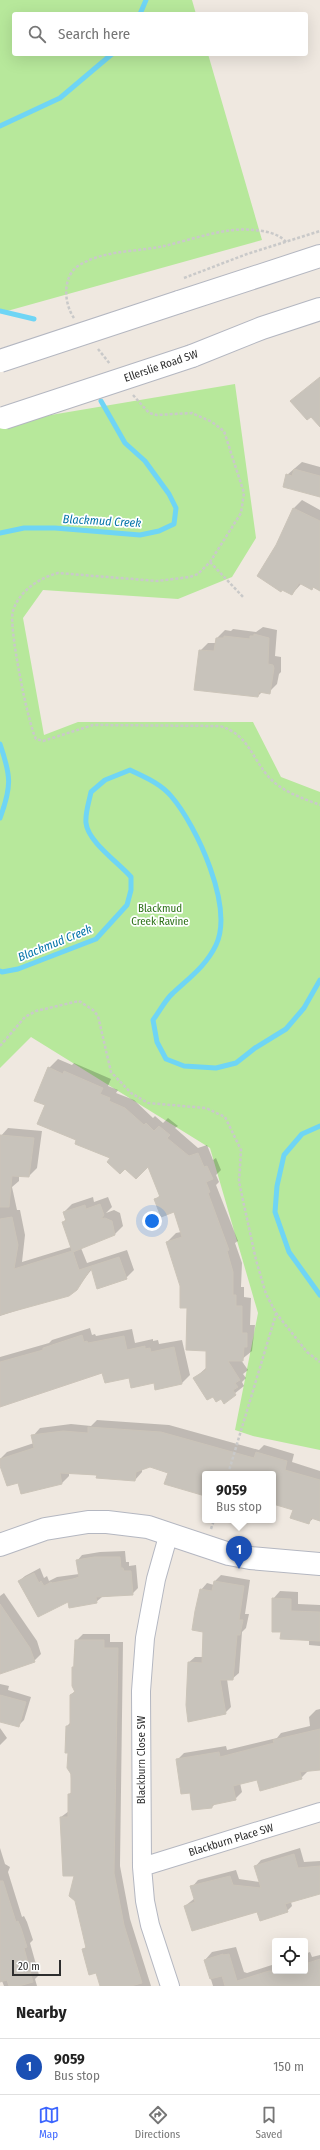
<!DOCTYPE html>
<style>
:root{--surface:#fff;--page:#f6f6f6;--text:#222;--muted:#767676;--line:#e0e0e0;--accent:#3d66ff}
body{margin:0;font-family:"Fira Sans Condensed",sans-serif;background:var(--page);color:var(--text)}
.controls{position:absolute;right:12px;bottom:12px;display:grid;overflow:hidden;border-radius:4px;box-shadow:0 4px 16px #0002}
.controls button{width:36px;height:36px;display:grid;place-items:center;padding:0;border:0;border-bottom:1px solid var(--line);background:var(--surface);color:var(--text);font:20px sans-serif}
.scale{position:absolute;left:12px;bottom:10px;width:49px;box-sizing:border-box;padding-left:4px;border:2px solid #2e2e2e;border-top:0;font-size:11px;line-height:14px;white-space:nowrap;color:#2e2e2e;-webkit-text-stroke:3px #fff;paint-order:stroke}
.you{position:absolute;left:152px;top:1221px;width:14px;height:14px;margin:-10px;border:3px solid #fff;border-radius:50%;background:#1a73e8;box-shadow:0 0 0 6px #1a73e833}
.badge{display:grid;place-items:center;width:26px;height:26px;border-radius:50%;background:var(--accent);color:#fff;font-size:13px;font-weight:700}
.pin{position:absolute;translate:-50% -33px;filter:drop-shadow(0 1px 2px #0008)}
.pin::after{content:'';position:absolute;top:21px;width:14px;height:12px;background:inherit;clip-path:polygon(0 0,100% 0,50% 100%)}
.popup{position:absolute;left:202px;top:1471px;width:74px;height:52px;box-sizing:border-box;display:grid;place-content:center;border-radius:4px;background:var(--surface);filter:drop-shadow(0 1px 3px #0005);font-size:13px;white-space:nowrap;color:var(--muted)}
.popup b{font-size:15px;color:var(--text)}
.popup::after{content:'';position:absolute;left:50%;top:100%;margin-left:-8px;border:8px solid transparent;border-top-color:var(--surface)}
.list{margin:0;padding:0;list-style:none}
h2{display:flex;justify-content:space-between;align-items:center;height:52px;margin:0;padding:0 16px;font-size:17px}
h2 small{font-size:13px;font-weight:400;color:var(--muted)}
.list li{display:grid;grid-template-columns:26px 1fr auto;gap:12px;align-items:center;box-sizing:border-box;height:56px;padding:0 16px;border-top:1px solid var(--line)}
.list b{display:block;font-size:15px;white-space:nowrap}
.list p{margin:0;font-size:13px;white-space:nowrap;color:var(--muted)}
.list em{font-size:13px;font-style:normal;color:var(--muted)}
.icon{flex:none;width:22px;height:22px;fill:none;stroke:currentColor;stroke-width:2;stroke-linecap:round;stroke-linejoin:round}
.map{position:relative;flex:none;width:320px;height:1986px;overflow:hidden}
.search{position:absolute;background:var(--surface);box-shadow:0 4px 16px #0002;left:12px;right:12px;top:12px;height:44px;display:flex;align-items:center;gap:10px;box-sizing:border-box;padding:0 14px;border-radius:4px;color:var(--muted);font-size:15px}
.sheet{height:108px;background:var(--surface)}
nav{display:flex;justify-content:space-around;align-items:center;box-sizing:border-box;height:56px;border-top:1px solid var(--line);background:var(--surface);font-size:11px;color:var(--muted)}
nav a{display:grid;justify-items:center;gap:2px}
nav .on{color:var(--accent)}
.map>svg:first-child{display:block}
.green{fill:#b7e89b}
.shadow{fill:#0003}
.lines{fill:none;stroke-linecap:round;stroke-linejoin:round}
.stream{stroke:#6fd5f5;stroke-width:5}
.building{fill:#c8c3bb;stroke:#cbc4b9}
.minor-casing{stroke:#b4b7c1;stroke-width:20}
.tertiary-casing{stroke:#b4b7c1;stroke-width:24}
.secondary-casing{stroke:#b4b7c1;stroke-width:24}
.path{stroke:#c9c9c9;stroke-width:2.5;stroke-dasharray:3 2;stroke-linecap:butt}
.minor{stroke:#fff;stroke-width:18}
.tertiary{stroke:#fff;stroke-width:22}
.secondary{stroke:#fff;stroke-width:22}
.secondary-bridge-casing{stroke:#b4b7c1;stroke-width:24;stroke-linecap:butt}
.secondary-bridge{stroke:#fff;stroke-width:22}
.labels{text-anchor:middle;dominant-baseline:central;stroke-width:3.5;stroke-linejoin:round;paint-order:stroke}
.street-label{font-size:11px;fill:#2e2e2e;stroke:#fff}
.park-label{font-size:11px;fill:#2c7117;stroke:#fff}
.water-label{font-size:12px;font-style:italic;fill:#0775a9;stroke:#fff}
</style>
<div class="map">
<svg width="320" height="1986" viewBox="0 0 320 1986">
<rect width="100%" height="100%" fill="#efe8e0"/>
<path class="green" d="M0,0H192L196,14H14V54H208L262,240L0,313Z
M235,384L256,538L232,577L178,599L43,590L23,618L44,735L78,722H253L281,777L320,792V1450L253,1436L235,1430L258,1313L210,1148L31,1037L0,1068V426L21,420Z"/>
<path class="shadow" d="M302,462L320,467V495L287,475Z
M302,500L320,510V590L302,583L292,594L276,546L294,508Z
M263,627L277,630L275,656L281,657V672L279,674L277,684L269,692L263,691L258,696L200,651L208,643H216L217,638L225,630L231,631L233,629L256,632Z
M58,1059L72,1065L74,1063L111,1079L108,1086L118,1090L116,1093L134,1100L153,1118L155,1116L163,1123L168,1118L178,1126L175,1128L198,1148L207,1145L213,1160L216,1158L221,1170L216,1175L219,1182L216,1185L238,1241L235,1243L242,1263L241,1287H244V1297L251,1298L250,1325H255L252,1351L241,1360L248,1370L243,1374L246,1378L242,1382L244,1386L224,1402L221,1397L213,1396L195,1378L207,1367V1350L188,1307L167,1242L176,1233L181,1232L174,1211L155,1200L160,1195L148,1165L112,1158L78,1140L46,1105L49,1068Z
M8,1128L42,1131L37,1168L29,1176L19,1175V1181L12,1187L17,1210H20L25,1235L22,1262L71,1247L63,1222L66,1219L64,1212L72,1204L93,1197L94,1202L108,1197L112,1207L106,1213L114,1210L120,1213L123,1226L115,1234L81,1248L87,1263L127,1250L134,1270L126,1278L92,1269L75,1291L0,1316V1137Z
M90,1328L92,1335L95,1334L96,1336L132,1329L135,1343L153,1339V1341L158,1340L159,1344L182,1340L190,1375L182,1383L155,1382L103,1372L0,1406V1357L49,1343L52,1340Z
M97,1420L169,1425L259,1450L264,1445L294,1454L292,1462L320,1471V1519L314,1518L309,1522L294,1509L273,1503V1474H205V1495L169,1472L150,1466L142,1469V1472L135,1480L69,1472V1476L62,1483L19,1482L0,1462V1459L7,1452L34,1443L33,1436L40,1428L71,1424L91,1426Z
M125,1551L126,1562H129V1566L136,1565L138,1588L132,1594L102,1597L96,1602L68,1601L19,1581L25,1576L40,1568L44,1578L47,1576L49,1581L57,1577L79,1574L77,1561L82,1555L100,1552Z
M221,1575L250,1580L245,1614H249L246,1628L242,1632L239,1673L232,1679H227L231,1707L225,1713L188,1663L195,1657H204L201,1590L207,1583L214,1585L215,1581Z
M280,1591L298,1592V1604L320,1605V1646L309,1645V1639L282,1631L273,1599Z
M4,1593L37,1641L41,1654L34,1661L0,1673V1596Z
M83,1634H110V1642H123L120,1866L130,1919L151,1986H101L96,1972L83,1950L87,1946L75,1875L61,1817L69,1811V1794L72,1792L67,1726L71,1722V1695L75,1691L73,1686L74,1649L77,1646L76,1641Z
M0,1684L9,1686L8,1690L31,1697L24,1720L19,1725L0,1721Z
M320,1709V1769L308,1771L301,1778L257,1779L240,1783L242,1792L235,1799L215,1804L212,1807L191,1792L177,1760L184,1753L226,1746L227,1750L277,1738L281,1733L310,1726L309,1717L316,1710Z
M0,1728L7,1738L0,1745Z
M0,1848L5,1864L10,1867L8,1872L22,1917L24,1916L27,1922L33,1940L30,1943L39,1975L35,1979L37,1986H4L2,1981H0Z
M300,1848L304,1862L320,1861V1892L291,1902L292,1906L286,1912L258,1911L230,1920L229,1918L185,1906L195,1898L192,1887L198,1880L236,1870L239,1879L260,1882L255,1867L261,1860Z
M236,1947L244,1972L247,1973L275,1964V1971H305V1954L310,1952L312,1957L320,1955V1986H213L205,1960L212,1952Z"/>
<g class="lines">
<path class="stream" d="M140,14L146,0
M0,126L60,98L112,54
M0,311L34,319
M0,533L24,528H55L140,535L159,531L174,524L176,508L169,494L145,461L125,443L101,401
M0,744C11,776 12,786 0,818
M0,971L2,972L18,969L96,939L127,905L131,890V877C119,863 88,842 86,823C85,813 89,802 91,792L105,780L130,770C144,777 160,783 171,796C197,826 234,907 216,945C206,966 189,978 173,993C165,1000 160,1011 153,1020L157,1042L166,1059L184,1066L216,1068L236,1063L255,1048L286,1029L304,1008L320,980
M320,1126L302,1134L284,1155L277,1186L275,1212L289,1252L320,1295"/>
</g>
<path class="building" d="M320,377V427L311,417L307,420L290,401Z
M294,469L320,476V497L283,487L286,474L292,476Z
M293,508L320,521V591L313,587L312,590L299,583L292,595L282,590L281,592L257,576L276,545Z
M254,634L269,638L268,664L273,665L274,668L270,694L259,692L258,697L194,690L199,650L214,651L216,638H224V636L250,639V636H254Z
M48,1067L63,1074L64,1071L103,1088L100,1094L110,1098L109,1101L125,1108L144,1125L146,1123L154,1131L159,1126L170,1135L167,1138L189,1156L198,1153L204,1167L207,1166L213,1179L206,1182L210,1192L208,1193L229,1250L227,1251L233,1272V1295H236V1306H242V1333H247V1347H244L243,1361H228L240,1380L235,1383L238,1387L233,1390L236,1395L224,1404L221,1399L216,1402L213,1397L207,1400L193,1378L206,1370V1351L186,1350L187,1308H180V1286L166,1242L182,1237L174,1212L161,1217L154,1199L160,1197L148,1167L136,1179L125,1169L120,1174L107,1162L110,1158L75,1144L76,1140L37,1124L45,1105L34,1101Z
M0,1135L34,1138L29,1177L12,1176L9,1207H0Z
M100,1204L104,1215L101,1219L105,1218L112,1221L115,1235L73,1252L79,1270L119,1257L127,1279L97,1289L91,1268L77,1290L69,1296L0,1315V1219L12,1217L18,1245L14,1269L72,1251L62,1222L66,1221L63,1212L85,1205L86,1209Z
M82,1335L84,1342L87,1341L88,1343L124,1336L127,1350L145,1346V1349L150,1348L151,1352L174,1347L182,1384L155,1390L154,1383L131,1388L129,1378L105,1383L102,1373L0,1407V1362L43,1350V1348Z
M88,1427L161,1432L254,1458L256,1452L287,1461L285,1470L320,1480V1521L311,1518L309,1524L290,1518L293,1510L273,1504V1474H205V1496L164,1484L168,1473L150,1467L136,1472L135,1481L96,1478L97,1475L60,1473L62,1484L21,1494L18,1483L7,1486L0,1466V1459L34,1448L31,1435L63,1431L88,1433Z
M94,1557H120L121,1568H123L124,1571H131L133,1595L96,1597L97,1603L69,1608L68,1602L38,1617L18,1581L34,1573L39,1583L41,1581L44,1586L51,1582L52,1583L73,1579L79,1577L76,1560Z
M214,1581L244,1586L239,1620H243L240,1635H237L233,1680H220L226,1714L188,1722L186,1705L188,1662L202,1663L203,1632L192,1630L195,1611L200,1589L212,1591Z
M272,1598L291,1599V1611L320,1612V1641L280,1639L281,1632H272Z
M0,1604L30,1648L35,1662L0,1674Z
M75,1640H104V1648H118L114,1873L124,1925L142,1983L131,1986H100L96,1973L89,1975L82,1949L86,1948L75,1901L69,1896L74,1876H63L60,1817H68V1794H71V1774L67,1768L68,1753H65L66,1726H70V1695L75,1692L72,1686V1667H74Z
M0,1695L26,1702L19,1727L0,1722Z
M320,1729V1770L300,1772L302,1779L260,1791L257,1780L233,1786L236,1800L212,1805V1808L192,1810L190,1793L181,1794L176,1759L219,1752L220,1757L274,1743L273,1740Z
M294,1854L298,1868L320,1866V1894L285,1904L288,1912L260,1921L257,1912L192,1931L184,1906L195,1902L190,1886L230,1876L233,1885L261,1888L254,1866Z
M0,1881H3L16,1922L18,1921L21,1928L27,1947L24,1948L33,1982L19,1986H9L7,1980L0,1982Z
M223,1954V1955L229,1954L237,1981L269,1971H305V1964L320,1959V1986H225L222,1976L210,1979L204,1960Z"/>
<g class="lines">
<g class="minor-casing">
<path id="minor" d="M169,1533L156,1579L145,1638L141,1691L142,1867L145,1901L150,1925L170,1986
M142,1867L320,1812"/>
</g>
<g class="tertiary-casing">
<path id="tertiary" d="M0,1545L45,1529L88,1522H107L148,1527L229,1554L250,1558L320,1564"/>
</g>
<g class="secondary-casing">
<path id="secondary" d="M179,302L320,256
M192,356L262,328L320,309"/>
</g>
<path class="path" d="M184,278L247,254L320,231
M74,318C64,304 62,277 78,266C102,250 137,252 164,246C191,240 224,227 253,230C265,231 278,233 286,242
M98,349L110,364
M133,395L149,413L157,415L192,413L212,422L224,431L244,493L241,513L210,562L198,574L190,577L157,581L58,573C39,578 19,591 13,611C8,625 28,724 36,739L43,741L93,725L220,726C248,735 250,754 267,775C280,791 302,798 320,805
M210,562L244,598
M0,1046L25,1017L36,1011L79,1001L93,1010L98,1016L111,1072L131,1093L148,1103L206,1108L225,1117L241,1150L239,1182L256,1260L266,1294L276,1313L307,1352L320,1362
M228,1474L276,1314
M211,1529L214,1520"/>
<use href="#minor" class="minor"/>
<use href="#tertiary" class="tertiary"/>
<use href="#secondary" class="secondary"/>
<g class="secondary-bridge-casing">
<path id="secondary-bridge" d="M0,361L179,302
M4,418L192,356"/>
</g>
<use href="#secondary-bridge" class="secondary-bridge"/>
</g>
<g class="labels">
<g class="street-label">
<text transform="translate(161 366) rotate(-19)">Ellerslie Road SW</text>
<text transform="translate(141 1760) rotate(-90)">Blackburn Close SW</text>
<text transform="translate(231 1840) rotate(-17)">Blackburn Place SW</text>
</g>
<g class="park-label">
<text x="160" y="908">Blackmud<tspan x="160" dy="13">Creek Ravine</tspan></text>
</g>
<g class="water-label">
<text transform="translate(102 521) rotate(3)">Blackmud Creek</text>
<text transform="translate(55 943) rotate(-22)">Blackmud Creek</text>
</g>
</g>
</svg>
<div class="controls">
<button><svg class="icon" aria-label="locate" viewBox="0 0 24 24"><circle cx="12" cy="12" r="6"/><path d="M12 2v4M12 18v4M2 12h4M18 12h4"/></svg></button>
</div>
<div class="scale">20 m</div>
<div class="you"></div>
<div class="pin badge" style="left:239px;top:1569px;background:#1a4fb4">1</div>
<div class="popup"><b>9059</b>Bus stop</div>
<div class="search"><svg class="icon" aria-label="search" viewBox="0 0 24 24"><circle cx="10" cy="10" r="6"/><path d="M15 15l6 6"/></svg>Search here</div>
</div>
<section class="sheet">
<h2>Nearby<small></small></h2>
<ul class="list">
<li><span class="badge" style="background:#1a4fb4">1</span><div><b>9059</b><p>Bus stop</p></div><em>150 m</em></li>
</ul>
</section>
<nav>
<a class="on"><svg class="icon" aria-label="map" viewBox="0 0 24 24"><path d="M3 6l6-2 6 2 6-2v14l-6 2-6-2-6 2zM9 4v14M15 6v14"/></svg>Map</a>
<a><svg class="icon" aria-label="directions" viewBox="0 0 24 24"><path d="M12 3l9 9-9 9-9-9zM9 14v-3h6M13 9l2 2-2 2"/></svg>Directions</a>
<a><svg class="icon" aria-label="saved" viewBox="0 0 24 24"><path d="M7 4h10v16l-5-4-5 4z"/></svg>Saved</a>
</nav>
